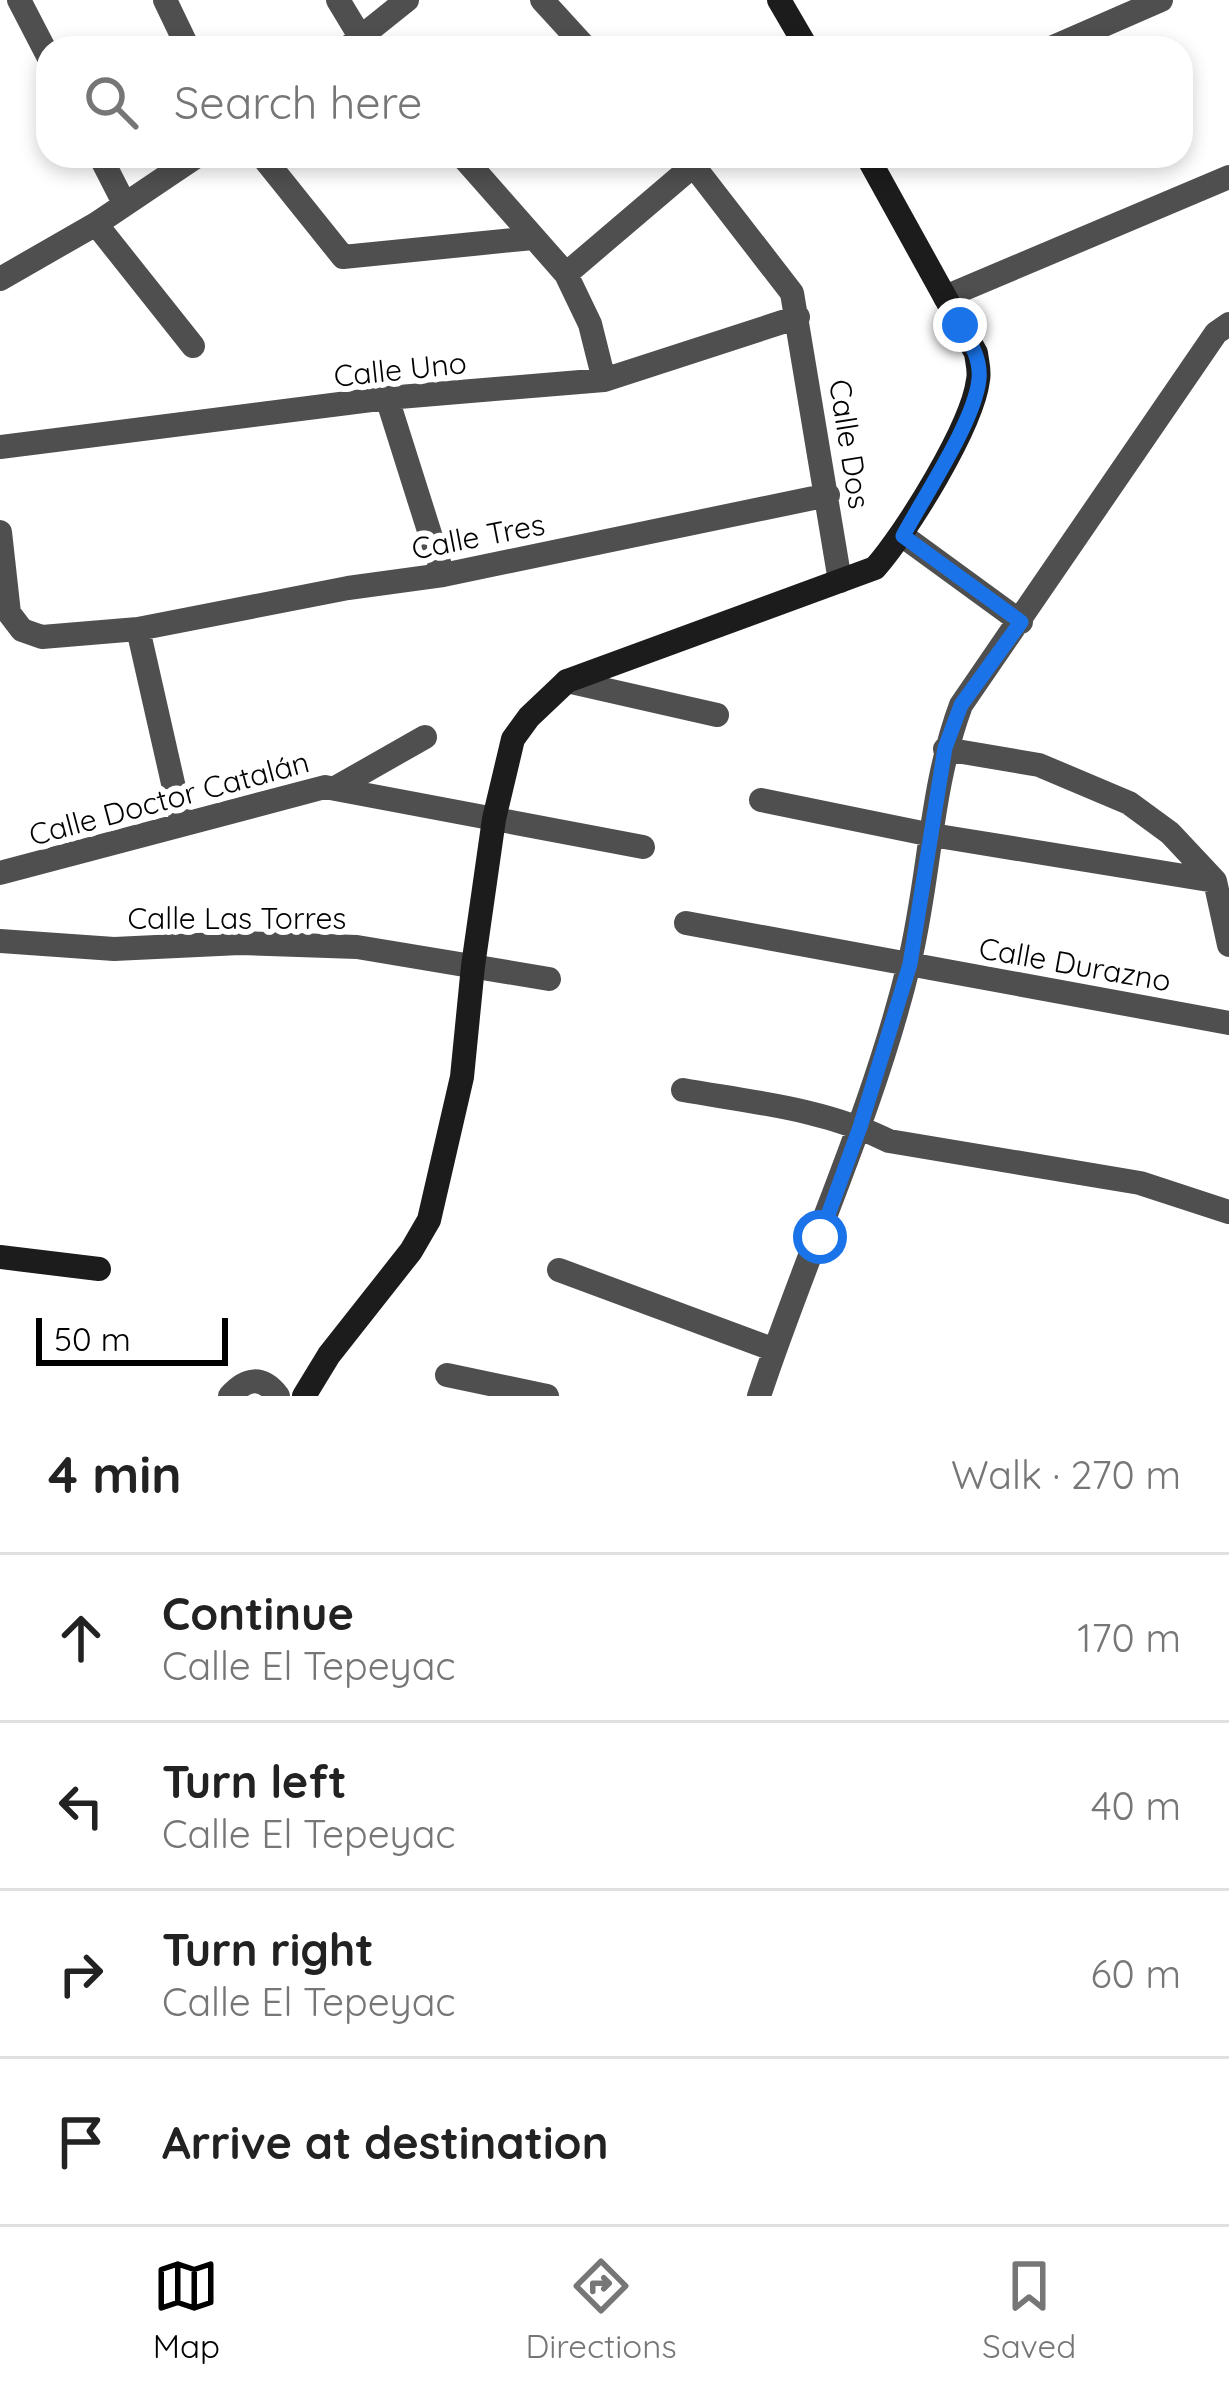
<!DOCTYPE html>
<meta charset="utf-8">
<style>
:root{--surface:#fff;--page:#f2f2f2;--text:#222;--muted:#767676;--line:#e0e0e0;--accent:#000}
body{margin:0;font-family:Quicksand,sans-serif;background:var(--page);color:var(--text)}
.scale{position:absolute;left:36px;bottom:30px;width:192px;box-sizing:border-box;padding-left:12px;border:6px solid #000;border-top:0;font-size:33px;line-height:42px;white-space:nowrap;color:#000;-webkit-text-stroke:9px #fff;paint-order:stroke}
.stop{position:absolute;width:36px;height:36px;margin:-27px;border:9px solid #1a73e8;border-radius:50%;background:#fff}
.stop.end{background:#1a73e8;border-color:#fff;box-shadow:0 3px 12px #0008}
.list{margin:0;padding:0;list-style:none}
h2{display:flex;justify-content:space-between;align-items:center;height:156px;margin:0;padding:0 48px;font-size:51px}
h2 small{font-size:39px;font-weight:400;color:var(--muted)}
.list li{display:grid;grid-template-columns:78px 1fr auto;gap:36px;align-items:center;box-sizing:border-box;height:168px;padding:0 48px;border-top:3px solid var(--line)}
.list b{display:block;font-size:45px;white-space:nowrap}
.list p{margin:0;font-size:39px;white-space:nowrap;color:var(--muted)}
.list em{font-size:39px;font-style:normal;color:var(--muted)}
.icon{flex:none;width:66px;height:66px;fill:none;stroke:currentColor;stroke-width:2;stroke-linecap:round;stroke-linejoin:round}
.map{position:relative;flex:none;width:1229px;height:1396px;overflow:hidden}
.search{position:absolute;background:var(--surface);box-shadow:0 6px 18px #0003;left:36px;right:36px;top:36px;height:132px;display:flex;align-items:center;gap:30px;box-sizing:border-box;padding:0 42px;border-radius:36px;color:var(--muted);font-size:45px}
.sheet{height:828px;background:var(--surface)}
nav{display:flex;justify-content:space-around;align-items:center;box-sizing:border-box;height:168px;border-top:3px solid var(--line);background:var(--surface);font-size:33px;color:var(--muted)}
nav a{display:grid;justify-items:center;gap:6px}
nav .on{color:var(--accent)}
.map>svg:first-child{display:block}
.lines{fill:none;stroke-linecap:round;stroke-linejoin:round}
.street{stroke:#4f4f4f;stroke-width:24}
.secondary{stroke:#1c1c1c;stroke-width:24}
.route{stroke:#1a73e8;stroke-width:15}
.labels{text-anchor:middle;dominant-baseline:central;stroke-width:12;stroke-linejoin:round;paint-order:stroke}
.street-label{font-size:30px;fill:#000;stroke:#fff}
</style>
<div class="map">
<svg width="1229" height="1396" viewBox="0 0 1229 1396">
<rect width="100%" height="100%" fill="#fff"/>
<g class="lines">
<path class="street" d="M19,0L48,56
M165,0L188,48
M338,0L367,48
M542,0L586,48
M347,48L407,0
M1051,48L1161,0
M100,156L124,203
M262,156L343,257L533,238
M462,156L566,274L590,324L604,380
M686,156L792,293L840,581
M96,224L193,346
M566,274L694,165
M0,279L96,224L197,156
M945,297L1229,177
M387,398L443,575
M0,447L387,398L604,380L798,317
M0,532L9,613L22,630L42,637L138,629L348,588L443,575L828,495
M903,536L1021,622
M138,629L182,823
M567,681L717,715
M945,749L1039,765L1129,803L1170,833L1215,881L1229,945
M337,787L425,737
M761,800L932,835L1215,881
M0,873L325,787L643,847
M686,923L1229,1023
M0,941L114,949L240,943L357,947L549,979
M683,1090C752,1102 825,1109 889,1141L1140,1183L1229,1212
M559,1270L775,1350
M447,1375L547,1396
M230,1396C246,1378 262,1375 278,1396
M759,1396C807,1251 873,1113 909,964C930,878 930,788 961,705L1216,333L1229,324"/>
<path class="secondary" d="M779,0L807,48
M0,1257L99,1269
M304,1396L329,1355L411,1251L429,1220L462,1077L473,966L494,819L513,739L529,717L567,681L875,568C906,533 972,427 978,380C980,371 977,362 976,353L867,156"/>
</g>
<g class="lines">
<path class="route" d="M820,1237L860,1127L910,964L945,748L961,705L1021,622L903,536C924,496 975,421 979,379C981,358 970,342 960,325"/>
</g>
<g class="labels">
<g class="street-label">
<text transform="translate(400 369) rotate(-6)">Calle Uno</text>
<text transform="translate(850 444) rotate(81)">Calle Dos</text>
<text transform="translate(478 536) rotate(-11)">Calle Tres</text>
<text transform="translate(169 798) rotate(-15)">Calle Doctor Catalán</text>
<text x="237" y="918">Calle Las Torres</text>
<text transform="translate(1075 964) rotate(10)">Calle Durazno</text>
</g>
</g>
</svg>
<div class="scale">50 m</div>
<div class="stop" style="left:820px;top:1237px"></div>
<div class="stop end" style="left:960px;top:325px"></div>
<div class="search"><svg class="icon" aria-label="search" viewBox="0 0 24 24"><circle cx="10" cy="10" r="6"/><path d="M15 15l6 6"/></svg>Search here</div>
</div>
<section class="sheet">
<h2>4 min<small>Walk · 270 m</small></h2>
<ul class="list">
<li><svg class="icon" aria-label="ahead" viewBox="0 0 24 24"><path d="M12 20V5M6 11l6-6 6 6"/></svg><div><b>Continue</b><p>Calle El Tepeyac</p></div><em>170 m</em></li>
<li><svg class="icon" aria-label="left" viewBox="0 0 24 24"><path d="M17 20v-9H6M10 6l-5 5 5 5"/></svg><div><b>Turn left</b><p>Calle El Tepeyac</p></div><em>40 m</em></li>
<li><svg class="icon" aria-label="right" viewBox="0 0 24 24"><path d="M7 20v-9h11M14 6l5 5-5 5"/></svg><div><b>Turn right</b><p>Calle El Tepeyac</p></div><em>60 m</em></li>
<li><svg class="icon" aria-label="arrive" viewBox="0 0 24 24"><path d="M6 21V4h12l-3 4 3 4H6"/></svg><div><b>Arrive at destination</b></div></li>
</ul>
</section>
<nav>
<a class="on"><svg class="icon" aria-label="map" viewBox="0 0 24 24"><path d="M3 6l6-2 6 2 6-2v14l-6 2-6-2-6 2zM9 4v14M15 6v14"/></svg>Map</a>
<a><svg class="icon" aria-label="directions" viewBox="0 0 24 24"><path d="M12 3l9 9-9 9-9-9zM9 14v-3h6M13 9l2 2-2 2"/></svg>Directions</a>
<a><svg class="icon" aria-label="saved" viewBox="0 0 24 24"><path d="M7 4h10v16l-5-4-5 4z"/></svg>Saved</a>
</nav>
